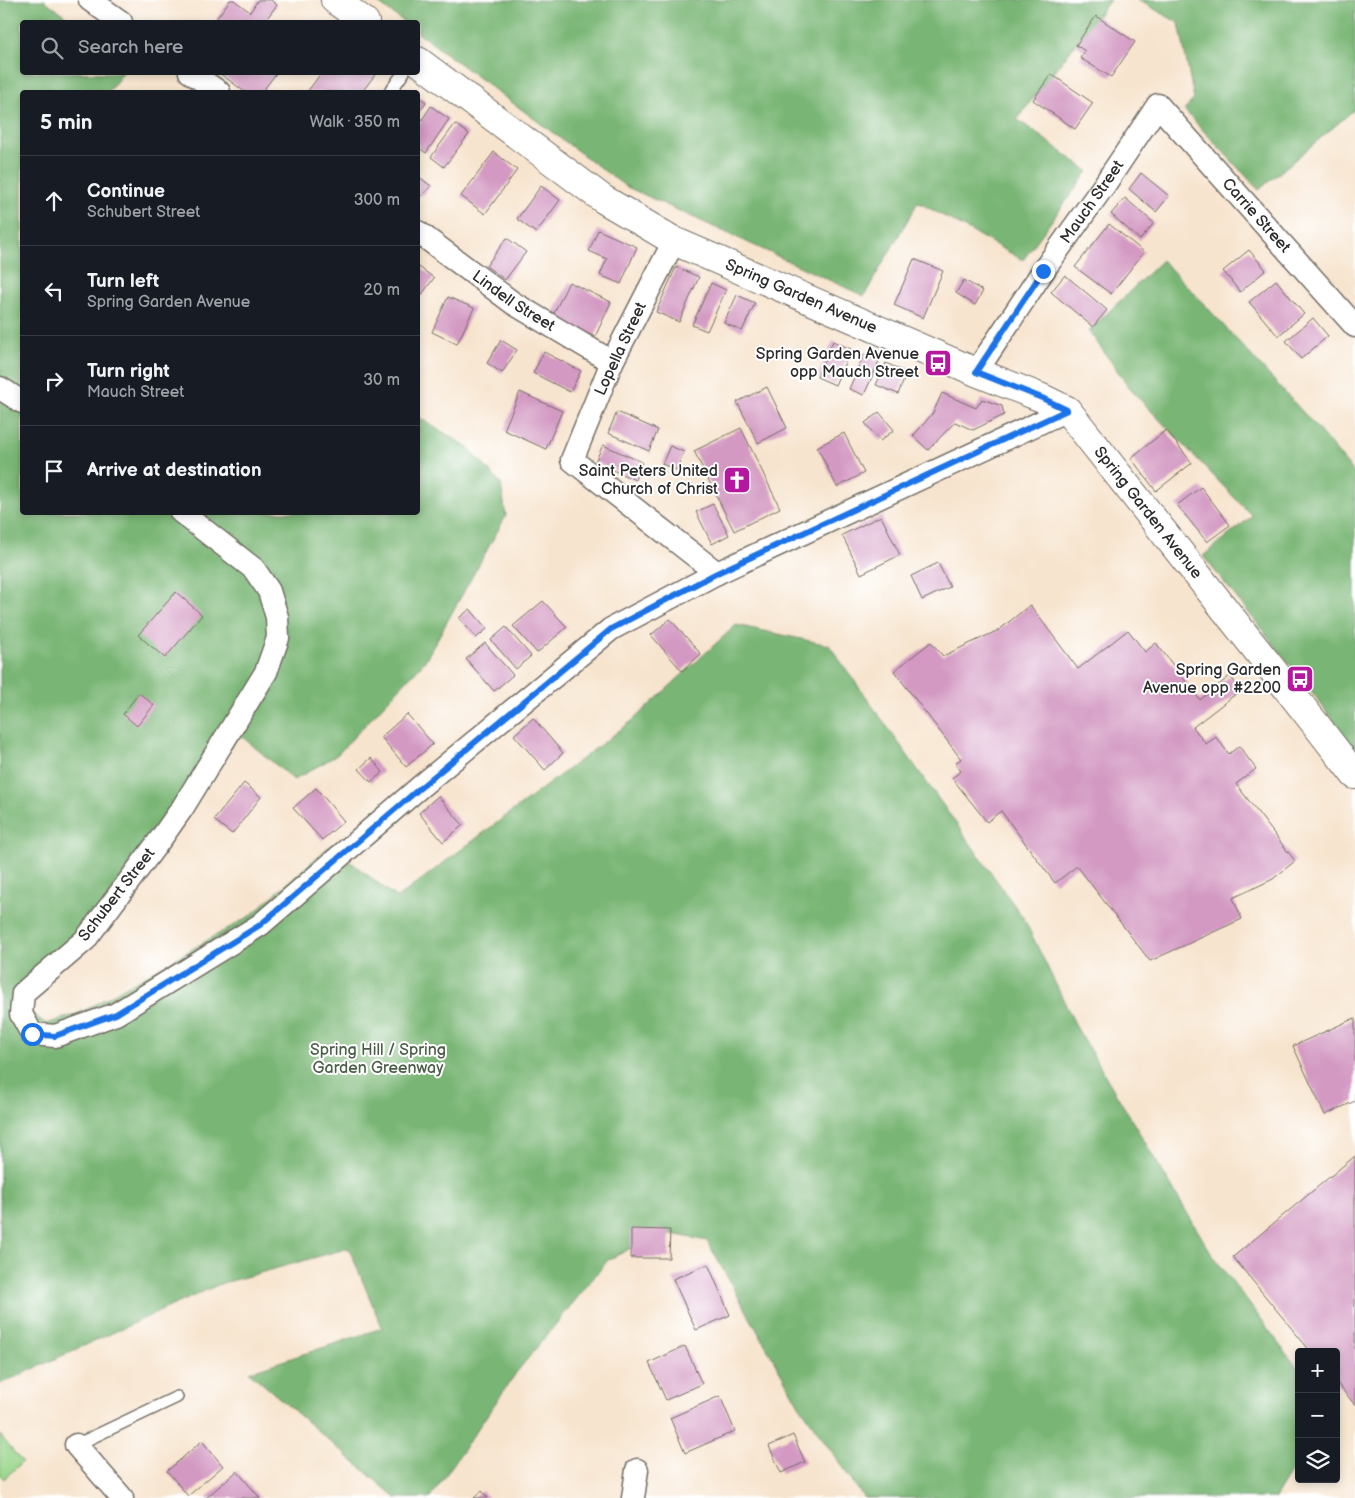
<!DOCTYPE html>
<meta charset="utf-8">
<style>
:root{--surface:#171b24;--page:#242831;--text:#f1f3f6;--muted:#9ea1a6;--line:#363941}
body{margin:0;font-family:"Balsamiq Sans",sans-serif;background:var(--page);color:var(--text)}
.controls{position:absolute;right:15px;bottom:15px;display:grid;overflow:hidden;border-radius:5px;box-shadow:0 2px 8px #0003}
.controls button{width:45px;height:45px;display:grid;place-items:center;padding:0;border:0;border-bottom:1px solid var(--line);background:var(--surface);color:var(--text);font:25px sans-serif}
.stop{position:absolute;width:15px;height:15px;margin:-11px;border:4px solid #1a73e8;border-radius:50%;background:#fff}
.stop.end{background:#1a73e8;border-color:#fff;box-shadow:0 1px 5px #0008}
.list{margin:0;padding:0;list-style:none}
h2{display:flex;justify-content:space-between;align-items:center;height:65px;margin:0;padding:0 20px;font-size:21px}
h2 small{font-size:16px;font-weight:400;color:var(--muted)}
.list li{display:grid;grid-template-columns:32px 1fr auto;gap:15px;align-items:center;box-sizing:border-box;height:90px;padding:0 20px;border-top:1px solid var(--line)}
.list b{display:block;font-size:19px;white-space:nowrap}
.list p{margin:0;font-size:16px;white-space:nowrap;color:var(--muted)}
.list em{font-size:16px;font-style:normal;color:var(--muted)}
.icon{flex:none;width:28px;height:28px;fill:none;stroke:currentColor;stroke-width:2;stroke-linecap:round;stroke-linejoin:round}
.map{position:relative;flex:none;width:1355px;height:1498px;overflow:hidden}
.search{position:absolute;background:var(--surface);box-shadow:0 2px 8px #0003;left:20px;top:20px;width:400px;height:55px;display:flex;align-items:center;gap:12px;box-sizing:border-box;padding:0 18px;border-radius:5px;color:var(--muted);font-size:19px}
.panel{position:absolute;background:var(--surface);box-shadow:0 2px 8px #0003;left:20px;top:90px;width:400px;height:425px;border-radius:5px}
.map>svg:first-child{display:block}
.green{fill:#97d489;stroke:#61805a}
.forest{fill:#79b675;stroke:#527050}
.building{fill:#d399c2}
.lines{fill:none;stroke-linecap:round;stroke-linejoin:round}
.lane-casing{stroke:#726c64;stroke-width:14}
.street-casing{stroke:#726c64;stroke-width:25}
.secondary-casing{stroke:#726c64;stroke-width:30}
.lane{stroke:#fff;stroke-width:11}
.street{stroke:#fff;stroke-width:22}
.secondary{stroke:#fff;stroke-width:28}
.route{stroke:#1a73e8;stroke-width:6}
.labels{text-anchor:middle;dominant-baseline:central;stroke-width:4;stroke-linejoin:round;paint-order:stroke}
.street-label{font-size:16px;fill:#2b2b2b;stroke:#fff}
.poi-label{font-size:16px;fill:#2b2b2b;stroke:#fff;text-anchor:end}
.park-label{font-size:16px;fill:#4b5e47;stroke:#fff}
</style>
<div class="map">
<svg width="1355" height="1498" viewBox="0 0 1355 1498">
<rect width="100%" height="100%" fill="#fff"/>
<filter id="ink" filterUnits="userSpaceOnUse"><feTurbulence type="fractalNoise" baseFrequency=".02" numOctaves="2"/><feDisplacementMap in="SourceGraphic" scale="10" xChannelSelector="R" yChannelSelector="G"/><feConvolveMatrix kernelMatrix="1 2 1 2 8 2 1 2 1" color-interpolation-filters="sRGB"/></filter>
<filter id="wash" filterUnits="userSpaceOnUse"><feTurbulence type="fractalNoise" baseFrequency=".0096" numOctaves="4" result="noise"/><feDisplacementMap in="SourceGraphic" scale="20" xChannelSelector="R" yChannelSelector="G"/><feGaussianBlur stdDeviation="1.12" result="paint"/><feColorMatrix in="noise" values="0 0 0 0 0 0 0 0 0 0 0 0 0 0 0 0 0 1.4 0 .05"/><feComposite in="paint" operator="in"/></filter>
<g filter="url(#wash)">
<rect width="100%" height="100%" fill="#f7e4ce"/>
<path class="green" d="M0,1435L22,1462L4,1479L0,1475Z"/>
<path class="forest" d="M0,0H44L74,22H22V72L123,73L108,92H22V512H418V417L468,447L501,484L506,516L425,661L337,755L294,780L240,735L32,995L31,1012L46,1024L80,1013L250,916L332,844L342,855L397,898L632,721L736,625L829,645L1024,919L1078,1030L1211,1253L1299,1370V1459L1275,1498H864L799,1405L707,1241L662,1232L608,1260L516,1373L430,1498H396L249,1372L382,1328L349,1248L220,1284L0,1384Z
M374,0H1110L1017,119L1088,171L1023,260L918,202L864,296L625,186L418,33V22H404Z
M1138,0H1355V109L1259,190L1184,110L1194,99L1179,23Z
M1162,260L1204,304L1311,421L1355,474V750L1309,688L1203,556L1252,516L1131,390L1089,331Z"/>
<g id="blocks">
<path class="building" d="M230,0H234L250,12L258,0H271L277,5L264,22H221L216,19Z
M1096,16L1135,42L1111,77L1080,58L1085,51L1076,45Z
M218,72H277L262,92H245Z
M322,72H377L362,92H307Z
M1051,74L1093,103L1075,129L1033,100Z
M418,96L426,102L418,113Z
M431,106L449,119L426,153L418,147V126Z
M455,124L469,134L444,167L431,157Z
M494,152L517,170L485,214L461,196Z
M1141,173L1169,196L1156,212L1129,189Z
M418,176L431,186L422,196L418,193Z
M541,186L560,200L536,233L517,219Z
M1125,198L1154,223L1140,240L1111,214Z
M1109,224L1144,252L1111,294L1075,267Z
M598,230L637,247L621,284L600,275L607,259L589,251Z
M507,238L526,252L505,280L486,266Z
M1249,250L1266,270L1240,292L1223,271Z
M914,259L943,271L923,318L894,305Z
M419,267L434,278L420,297L418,295V269Z
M676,267L699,277L679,322L656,312Z
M1065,275L1107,310L1093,327L1051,292Z
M964,280L983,291L975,305L956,293Z
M1276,280L1304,314L1278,336L1249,302Z
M569,282L611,302L595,337L552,317Z
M711,283L726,290L707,331L692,325Z
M737,295L755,303L742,331L724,323Z
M448,297L474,308L457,344L432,332Z
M1313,318L1328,336L1301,359L1286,341Z
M501,340L517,350L502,373L487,363Z
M833,341L851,349L835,385L817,377Z
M544,352L581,371L570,392L533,373Z
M864,354L879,361L864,395L849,389Z
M886,363L907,373L898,394L876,385Z
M767,387L787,428L758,443L737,402Z
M520,392L562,411L546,449L504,430Z
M942,393L976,408L982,399L1002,406L1004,415L973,430L955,422L928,450L913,436L933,413Z
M617,412L658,430L649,451L608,433Z
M879,412L894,430L880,441L865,423Z
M741,428L780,508L734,531L694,451Z
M1166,430L1192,463L1156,491L1131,458Z
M844,433L864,473L837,487L817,447Z
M603,445L642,462L635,480L595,462Z
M670,446L684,452L676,470L662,464Z
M1201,487L1230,525L1207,542L1177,505Z
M713,504L729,535L712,544L696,512Z
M881,516L900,555L861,574L842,535Z
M938,563L950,587L922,600L911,576Z
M176,592L202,615L165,658L138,635Z
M543,601L567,627L537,653L513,626Z
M1030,605L1078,669L1128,630L1145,652L1156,643L1200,700L1230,676L1241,690L1193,727L1206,744L1216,737L1229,754L1239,746L1256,769L1236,784L1295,861L1273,879L1233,898L1242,919L1150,961L1077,866L1055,883L1001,811L987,822L952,778L961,771L955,763L961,759L894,671L931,642L943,656L999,630Z
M470,609L487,629L476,638L459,618Z
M670,619L701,654L682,671L651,635Z
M506,627L531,656L516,669L491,640Z
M485,643L513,675L494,691L466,659Z
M139,693L154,705L137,726L123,714Z
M407,714L433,744L406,767L381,737Z
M533,718L563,753L545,770L514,735Z
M371,758L383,772L371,782L359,769Z
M244,783L261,797L232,834L214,820Z
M316,788L344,821L322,840L293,808Z
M438,796L463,825L443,842L419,813Z
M1355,1018V1101L1325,1115L1293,1046Z
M1355,1156V1405L1336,1382V1352H1311L1233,1257Z
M631,1229L670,1230L669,1258H631Z
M708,1264L730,1315L696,1330L673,1279Z
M685,1346L702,1384L666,1400L649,1363Z
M720,1396L735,1431L685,1453L670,1418Z
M793,1435L805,1462L781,1473L769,1446Z
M202,1441L223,1466L188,1496L167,1471Z
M237,1471L260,1498H206Z
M482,1491L488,1498H474Z"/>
</g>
</g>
<g filter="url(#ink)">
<use href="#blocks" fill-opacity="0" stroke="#726c64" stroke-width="1"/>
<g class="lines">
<g class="lane-casing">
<path id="lane" d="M390,92L404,72
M76,1445L177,1397"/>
</g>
<g class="street-casing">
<g id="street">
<path d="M90,0L121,22"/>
<path d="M190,72L219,92"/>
<path id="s1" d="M418,232L513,303L612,362"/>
<path d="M674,241L612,362L572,460L717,573"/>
<path id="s2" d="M976,372L1043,271L1105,184L1158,105L1355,326"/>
<path d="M0,388L22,402"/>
<path d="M181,512L254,569L269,591L277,617L278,638L266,672L183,807L162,837L85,940L23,993L21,1014L32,1034L55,1036L116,1014L260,925L420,787L611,629L717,573L1067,410"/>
<path d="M76,1445L122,1498"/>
<path d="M633,1498L637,1470"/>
</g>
</g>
<g class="secondary-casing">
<g id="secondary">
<path d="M335,0L365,22"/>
<path id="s3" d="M418,61L603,199L674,241L976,372L1042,398L1067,410L1317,726L1355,775"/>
</g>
</g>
<use href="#lane" class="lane"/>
<use href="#street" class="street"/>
<use href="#secondary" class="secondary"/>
</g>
</g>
<g class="lines" filter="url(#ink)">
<path class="route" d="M32,1034L55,1036L116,1014L260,925L420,788L611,629L717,573L1067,410L1042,398L976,372L1043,271"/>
</g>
<defs>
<g id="bus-square" transform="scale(1.4375)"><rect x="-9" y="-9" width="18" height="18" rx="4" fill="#b5179e" stroke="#fff"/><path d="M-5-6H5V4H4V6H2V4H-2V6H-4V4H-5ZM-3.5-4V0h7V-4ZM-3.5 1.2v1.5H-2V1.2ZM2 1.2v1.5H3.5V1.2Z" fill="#fff"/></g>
<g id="church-square" transform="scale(1.4375)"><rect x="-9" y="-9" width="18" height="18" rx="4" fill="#b5179e" stroke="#fff"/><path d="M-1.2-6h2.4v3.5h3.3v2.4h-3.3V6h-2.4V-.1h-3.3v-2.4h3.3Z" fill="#fff"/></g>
</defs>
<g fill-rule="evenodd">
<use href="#bus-square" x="938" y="363"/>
<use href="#church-square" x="737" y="480"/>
<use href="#bus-square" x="1300" y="679"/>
</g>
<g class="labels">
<g class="street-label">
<text stroke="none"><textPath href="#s2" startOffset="206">Mauch Street</textPath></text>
<text stroke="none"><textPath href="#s2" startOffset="471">Carrie Street</textPath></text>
<text stroke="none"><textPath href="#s3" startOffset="452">Spring Garden Avenue</textPath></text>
<text stroke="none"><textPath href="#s1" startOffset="118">Lindell Street</textPath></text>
<text transform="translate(621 349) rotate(-65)">Lopella Street</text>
<text stroke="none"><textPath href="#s3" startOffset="872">Spring Garden Avenue</textPath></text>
<text transform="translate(117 895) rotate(-52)">Schubert Street</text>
</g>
<g class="poi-label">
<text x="919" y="354">Spring Garden Avenue<tspan x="919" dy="18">opp Mauch Street</tspan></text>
<text x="718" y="471">Saint Peters United<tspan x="718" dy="18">Church of Christ</tspan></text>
<text x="1281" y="670">Spring Garden<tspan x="1281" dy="18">Avenue opp #2200</tspan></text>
</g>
<g class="park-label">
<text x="378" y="1050">Spring Hill / Spring<tspan x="378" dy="18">Garden Greenway</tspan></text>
</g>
</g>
</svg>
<div class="controls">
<button>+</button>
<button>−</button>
<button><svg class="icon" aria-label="layers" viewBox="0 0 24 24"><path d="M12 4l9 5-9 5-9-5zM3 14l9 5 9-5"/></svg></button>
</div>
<div class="stop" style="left:32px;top:1034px"></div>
<div class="stop end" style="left:1043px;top:271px"></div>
<div class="search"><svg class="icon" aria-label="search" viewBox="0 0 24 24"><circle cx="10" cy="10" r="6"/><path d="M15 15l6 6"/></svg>Search here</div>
<section class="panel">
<h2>5 min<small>Walk · 350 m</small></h2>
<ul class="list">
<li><svg class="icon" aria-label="ahead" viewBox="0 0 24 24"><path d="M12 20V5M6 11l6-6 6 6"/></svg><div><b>Continue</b><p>Schubert Street</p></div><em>300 m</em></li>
<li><svg class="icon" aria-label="left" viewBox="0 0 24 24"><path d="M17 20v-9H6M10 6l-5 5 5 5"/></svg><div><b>Turn left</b><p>Spring Garden Avenue</p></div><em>20 m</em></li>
<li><svg class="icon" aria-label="right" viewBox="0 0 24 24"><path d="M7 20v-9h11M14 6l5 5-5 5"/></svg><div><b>Turn right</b><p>Mauch Street</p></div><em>30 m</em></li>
<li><svg class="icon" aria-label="arrive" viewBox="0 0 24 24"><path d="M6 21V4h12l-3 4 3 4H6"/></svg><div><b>Arrive at destination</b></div></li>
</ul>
</section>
</div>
